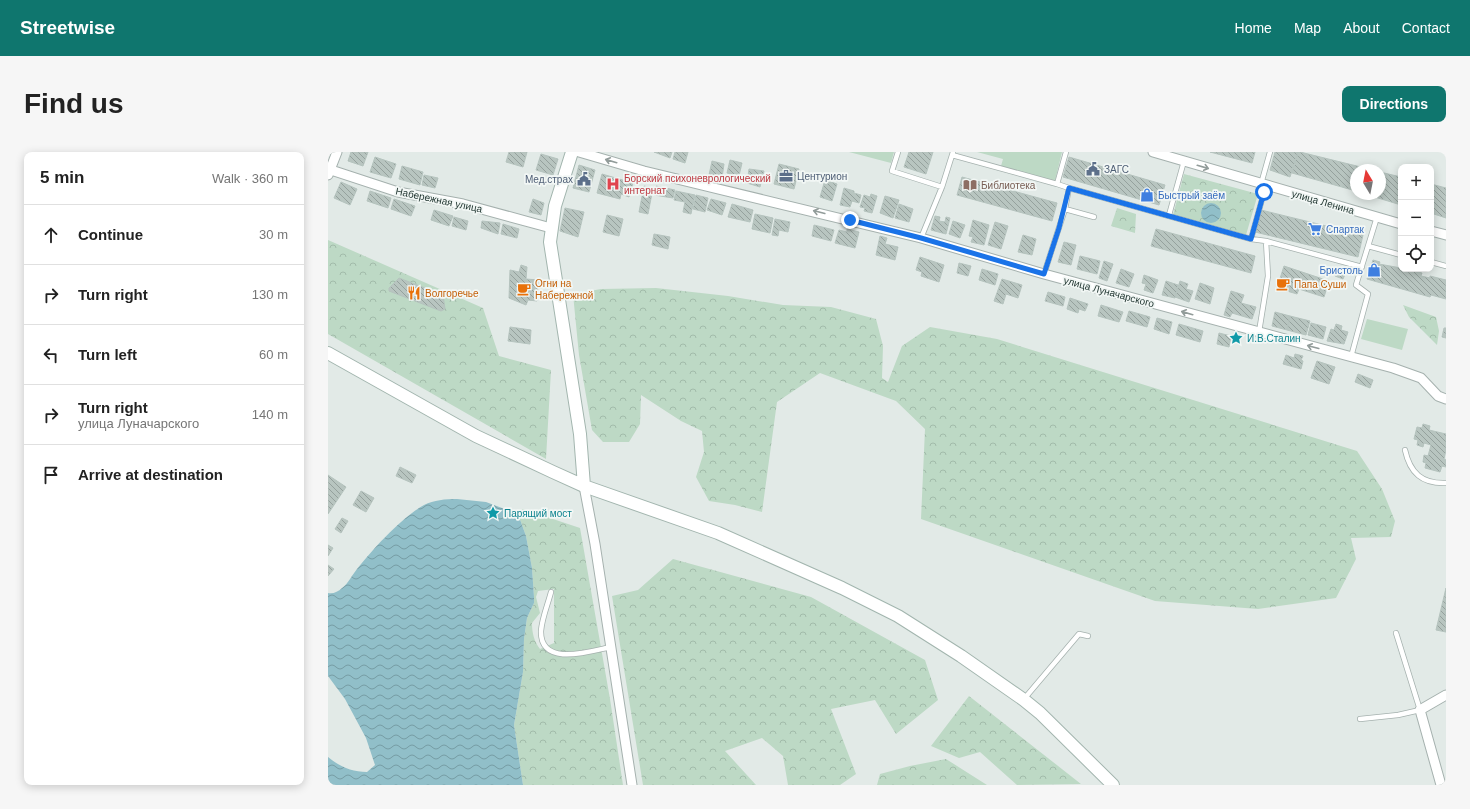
<!DOCTYPE html>
<meta charset="utf-8">
<style>
:root{--surface:#fff;--page:#f6f6f6;--text:#222;--muted:#767676;--line:#e0e0e0;--accent:#0f766e}
body{margin:0;font-family:Helvetica,sans-serif;background:var(--page);color:var(--text)}
.controls{position:absolute;right:12px;top:12px;display:grid;overflow:hidden;border-radius:8px;box-shadow:0 2px 10px #0003}
.controls button{width:36px;height:36px;display:grid;place-items:center;padding:0;border:0;border-bottom:1px solid var(--line);background:var(--surface);color:var(--text);font:20px sans-serif}
.compass{position:absolute;left:1022px;top:12px;width:36px;height:36px;border-radius:50%;background:var(--surface);box-shadow:0 2px 10px #0003;rotate:350deg}
.stop{position:absolute;width:12px;height:12px;margin:-9px;border:3px solid #1a73e8;border-radius:50%;background:#fff}
.stop.end{background:#1a73e8;border-color:#fff;box-shadow:0 1px 4px #0008}
.list{margin:0;padding:0;list-style:none}
h2{display:flex;justify-content:space-between;align-items:center;height:52px;margin:0;padding:0 16px;font-size:17px}
h2 small{font-size:13px;font-weight:400;color:var(--muted)}
.list li{display:grid;grid-template-columns:26px 1fr auto;gap:12px;align-items:center;box-sizing:border-box;height:60px;padding:0 16px;border-top:1px solid var(--line)}
.list b{display:block;font-size:15px;white-space:nowrap}
.list p{margin:0;font-size:13px;white-space:nowrap;color:var(--muted)}
.list em{font-size:13px;font-style:normal;color:var(--muted)}
.icon{flex:none;width:22px;height:22px;fill:none;stroke:currentColor;stroke-width:2;stroke-linecap:round;stroke-linejoin:round}
.map{position:relative;flex:none;width:1118px;height:633px;overflow:hidden;border-radius:8px}
header{display:flex;align-items:center;gap:24px;box-sizing:border-box;height:56px;padding:0 20px;background:var(--accent);color:#fff}
header strong{font-size:19px}
nav{display:flex;gap:22px;margin-inline-start:auto;font-size:14px}
.intro{display:flex;align-items:center;justify-content:space-between;box-sizing:border-box;height:96px;padding:0 24px}
h1{margin:0;font-size:28px}
.button{padding:10px 18px;border-radius:8px;background:var(--accent);color:#fff;font-size:14px;font-weight:700}
main{display:flex;gap:24px;padding:0 24px}
aside{flex:1;background:var(--surface);border-radius:8px;box-shadow:0 2px 10px #0003}
.map>svg:first-child{display:block}
.grass{fill:#bdd9c5}
.forest{fill:url(#forest-crowns);fill-rule:evenodd}
.water{fill:url(#water-waves)}
.building{fill:url(#building-back-hatch);stroke:#b5c3be}
.lines{fill:none;stroke-linecap:round;stroke-linejoin:round}
.lane-casing{stroke:#a5b1ae;stroke-width:6}
.street-casing{stroke:#a5b1ae;stroke-width:11}
.secondary-casing{stroke:#a2b5ae;stroke-width:14}
.lane{stroke:#fff;stroke-width:4.5}
.street{stroke:#fff;stroke-width:9}
.secondary{stroke:#fff;stroke-width:12}
.oneway{stroke:#929c9a}
.route{stroke:#1a73e8;stroke-width:5}
.labels{text-anchor:middle;dominant-baseline:central;stroke-width:3.5;stroke-linejoin:round;paint-order:stroke}
.service-label{font-size:10px;fill:#4e5e75;stroke:#f2f7f5;text-anchor:start}
.health-label{font-size:10px;fill:#be3a42;stroke:#f2f7f5;text-anchor:start}
.education-label{font-size:10px;fill:#785e54;stroke:#f2f7f5;text-anchor:start}
.shop-label{font-size:10px;fill:#366cbe;stroke:#f2f7f5;text-anchor:start}
.street-label{font-size:10px;fill:#243934;stroke:#f2f7f5}
.food-label{font-size:10px;fill:#c56008;stroke:#f2f7f5;text-anchor:start}
.culture-label{font-size:10px;fill:#0d838f;stroke:#f2f7f5;text-anchor:start}
</style>
<header>
<strong>Streetwise</strong>
<nav><a>Home</a><a>Map</a><a>About</a><a>Contact</a></nav>
</header>
<div class="intro"><h1>Find us</h1><a class="button">Directions</a></div>
<main>
<aside>
<h2>5 min<small>Walk · 360 m</small></h2>
<ul class="list">
<li><svg class="icon" aria-label="ahead" viewBox="0 0 24 24"><path d="M12 20V5M6 11l6-6 6 6"/></svg><div><b>Continue</b></div><em>30 m</em></li>
<li><svg class="icon" aria-label="right" viewBox="0 0 24 24"><path d="M7 20v-9h11M14 6l5 5-5 5"/></svg><div><b>Turn right</b></div><em>130 m</em></li>
<li><svg class="icon" aria-label="left" viewBox="0 0 24 24"><path d="M17 20v-9H6M10 6l-5 5 5 5"/></svg><div><b>Turn left</b></div><em>60 m</em></li>
<li><svg class="icon" aria-label="right" viewBox="0 0 24 24"><path d="M7 20v-9h11M14 6l5 5-5 5"/></svg><div><b>Turn right</b><p>улица Луначарского</p></div><em>140 m</em></li>
<li><svg class="icon" aria-label="arrive" viewBox="0 0 24 24"><path d="M6 21V4h12l-3 4 3 4H6"/></svg><div><b>Arrive at destination</b></div></li>
</ul>
</aside>
<div class="map">
<svg width="1118" height="633" viewBox="0 0 1118 633">
<defs>
<pattern id="forest-crowns" width="20" height="18" patternUnits="userSpaceOnUse"><rect width="20" height="18" fill="#bdd9c5"/><path d="M2 6a3 3 0 1 1 6 0M12 15a3 3 0 1 1 6 0" fill="none" stroke="#a2bbaa"/></pattern>
<pattern id="water-waves" width="16" height="10" patternUnits="userSpaceOnUse"><rect width="16" height="10" fill="#91bfc9"/><path d="M0 5q4-4 8 0t8 0" fill="none" stroke="#769ca4"/></pattern>
<pattern id="building-back-hatch" width="6" height="6" patternUnits="userSpaceOnUse"><rect width="6" height="6" fill="#b8c5c0"/><path d="M-1 5l2 2M0 0l6 6M5-1l2 2" fill="none" stroke="#95a19d"/></pattern>
</defs>
<rect width="100%" height="100%" fill="#e2eae7"/>
<path class="grass" d="M521,0H566L563,11Z
M649,0H734L727,29L673,14L675,7Z
M1039,167L1080,177L1074,198L1033,187Z"/>
<path class="forest" d="M856,22L930,42L918,83L845,63Z
M789,56L808,62L807,81L783,74Z
M0,88L155,156L171,204L223,218L218,307L0,182Z
M328,136L400,144L455,153L503,155L548,167L555,194L554,226L560,230L574,194L602,175L669,187L1029,299L1054,337L1067,369L1063,385L1023,386L1028,407L1008,446L930,457L827,449L593,367L597,277L568,249L492,221L449,250L434,360L407,353L381,349L368,325L376,300L374,279L353,269L313,243L312,272L301,290H275L264,278L251,203L245,142L273,137Z
M1075,153L1108,165L1111,179L1109,193L1081,165Z
M195,357L252,376L282,547L295,633H195L186,573L195,520L196,487L199,466L206,451V445L204,416L198,384L190,362ZM226,437V491L212,497C206,489 204,481 204,471L212,461L208,445L210,439Z
M345,407L483,445L597,508L610,548L568,582L547,548L503,557L528,622L512,633H460L455,604L434,586L397,599L428,633H315L284,444L310,438Z
M641,544L753,632L689,633L652,600L631,606L603,594Z
M618,607L659,633H549L552,622L582,614Z"/>
<path class="water" d="M873 61a10 10 0 1 1 20 0a10 10 0 1 1-20 0Z
M129,347L158,350L190,362L198,384L204,416L206,445V451L199,466L196,487L195,520L186,573L195,633H0V605C12,615 24,620 39,620L47,613L38,586L17,547L0,524V441C5,442 10,440 14,436C20,432 24,423 29,417C45,397 73,366 96,353C106,348 117,347 129,347Z"/>
<path class="building" d="M23,0H40L35,14L20,9Z
M181,0H199L195,15L178,10Z
M326,0H344L342,6Z
M347,0H360L357,11L345,7Z
M581,0H605L598,22L576,15Z
M882,0H927L924,11Z
M947,0H970L962,25L942,18Z
M970,0H972L1045,18H1028V39L964,21Z
M213,2L230,7L225,23L208,18Z
M47,5L68,12L63,26L42,20Z
M741,5L837,33L831,53L735,25Z
M402,8L414,11L411,24L399,21Z
M384,9L396,12L394,26L381,23Z
M451,12L471,17L466,37L446,32Z
M251,13L267,18L261,40L245,36Z
M74,14L95,20L92,33L71,27Z
M421,17L436,19L432,35L419,31Z
M1052,20L1073,25V53L1037,42H1052Z
M274,22L305,31L301,45L293,42L292,47L269,41Z
M96,23L110,26L107,36L94,33Z
M634,25L729,51L724,69L629,43Z
M497,28L509,32L504,49L492,45Z
M13,30L29,37L22,53L6,46Z
M1103,32L1118,36V66L1103,61Z
M316,34L325,36L320,62L311,60Z
M328,34L347,38L345,46L326,43Z
M516,36L526,39V41L533,43L531,51L524,49L522,55L512,53Z
M42,39L63,46L60,56L39,49Z
M348,39L367,43L363,62L355,60L357,50L346,48Z
M543,42L549,44L544,61L536,59L537,56L532,55L536,43L542,45Z
M368,43L380,46L377,60L365,57Z
M557,44L571,48L565,66L552,61Z
M66,47L87,54L83,64L63,57Z
M205,47L216,51L213,63L201,60Z
M383,47L398,51L394,63L379,58Z
M404,52L425,58L422,70L400,65Z
M571,52L585,57L581,70L567,66Z
M237,56L256,60L250,85L232,79Z
M106,58L125,64L121,74L103,68Z
M933,58L1035,83L1030,105L927,80Z
M427,62L445,66L442,81L424,77Z
M279,63L295,67L291,84L275,80Z
M607,64L612,65L611,69L617,70L618,65L622,66L618,82L603,78Z
M126,65L140,69L138,78L124,74Z
M447,67L462,70L460,80L451,78L450,84L444,83Z
M645,68L661,73L656,93L643,90L645,85L641,84Z
M154,69L172,71L170,82L153,76Z
M625,69L637,73L632,86L621,82Z
M667,70L680,74L673,97L660,93Z
M175,72L191,77L189,86L173,82Z
M486,73L506,78L503,89L484,84Z
M519,77L531,80L527,96L507,91L511,78L519,80Z
M828,77L927,104L923,121L823,94Z
M326,82L342,85L340,97L324,93Z
M695,83L708,87L704,103L690,100Z
M552,84L559,86L557,92L570,95L567,108L548,103Z
M736,90L748,93L743,113L730,110Z
M752,104L772,109L769,122L749,117Z
M592,105L616,113L611,130L593,124L594,120L588,118Z
M1045,108L1052,110L1051,112L1073,116V118L1081,120L1082,118L1094,121L1093,124L1102,126V124L1118,128V147L1103,143L1102,145L1039,127Z
M776,109L785,112L779,129L771,126Z
M631,111L643,114L640,124L629,121Z
M193,113L199,115L198,127L210,128L209,149L200,148L198,153L181,146L182,118L191,120Z
M956,114L1001,129L996,145L971,137L969,142L949,136Z
M654,117L670,122L667,133L651,128Z
M793,117L806,122L801,135L788,131Z
M1009,117L1018,120L1015,127L1007,124Z
M816,123L830,128L825,141L816,138L818,132L814,131Z
M71,126L115,143L117,157L113,159L61,139V136Z
M674,127L694,133L690,146L678,142L675,152L666,149Z
M838,129L850,133L847,146L834,143Z
M852,129L860,132L858,137L865,139L861,150L847,145Z
M872,131L886,136L882,152L867,147Z
M903,139L916,143L913,151L928,155L924,167L904,161L902,165L896,163Z
M720,140L737,145L735,154L717,149Z
M742,146L760,152L757,159L751,157L750,161L739,157Z
M773,153L795,160L791,170L770,164Z
M801,159L822,165L819,175L798,169Z
M947,160L962,164L959,178L944,174Z
M962,164L982,169L978,183L959,178Z
M829,166L844,170L841,182L826,177Z
M983,171L998,175L995,187L980,183Z
M851,172L875,179L872,190L848,183Z
M1008,172L1014,174L1013,178L1020,180L1016,192L999,189L1003,177L1006,178Z
M182,175L203,178L202,192L180,189Z
M1116,176H1118V186L1114,185Z
M891,181L903,184L901,195L889,192Z
M967,202L975,204L973,208L975,209L973,217L955,212L958,203L966,206Z
M989,209L1007,215L1001,232L983,226Z
M1030,222L1045,228L1042,236L1027,230Z
M1095,272L1102,274L1101,278L1118,282V298L1116,307L1118,308V315L1114,314L1112,320L1097,316L1098,311L1095,310L1096,303L1100,304L1103,293L1096,291L1095,295L1089,293L1090,288L1086,287L1089,275L1094,276Z
M72,315L88,323L84,331L68,324Z
M0,323L18,335L0,362Z
M33,339L46,346L38,360L25,353Z
M14,366L20,369L13,381L7,377Z
M0,393L5,396L0,404Z
M0,413L6,417L0,424Z
M1118,436V480L1108,478Z"/>
<g class="lines">
<g class="lane-casing">
<path id="lane" d="M570,0L564,19L614,35
M624,3L729,32
M933,32L942,0
M938,33L923,87L938,89L1034,115
M741,36L923,87
M737,57L741,36L729,32L738,0
M841,63L856,9
M593,86L614,35L625,0
M1040,94L1073,103
M1103,110L1118,114
M716,122L737,57L766,65
M931,180L940,124L938,89
M1023,205L1040,142L1028,133L1049,65
M1077,298C1082,321 1094,332 1118,331
M223,440C220,452 214,466 213,479C212,516 263,499 283,495
M696,547L751,482L760,484
M1032,567L1070,563L1092,558L1068,481"/>
</g>
<g class="street-casing">
<path id="street" d="M251,0L316,19L593,86L716,122L1065,216L1093,226L1110,244L1118,247
M825,0L1073,72
M0,17L70,40L135,52L223,76
M0,23L9,0
M1103,79L1118,83
M256,334L267,392L304,633
M1113,633L1092,558L1118,543"/>
</g>
<g class="secondary-casing">
<path id="secondary" d="M244,0L227,54L222,90L252,282L256,334
M0,201L148,284L225,320L256,334L390,381L514,436L570,464L633,504L696,548L712,561L785,633"/>
</g>
<use href="#lane" class="lane"/>
<use href="#street" class="street"/>
<use href="#secondary" class="secondary"/>
</g>
<defs><path id="oneway-shaft" d="M-6 0H5M1.5-3L5.5 0L1.5 3" fill="none" stroke-width="1.6" stroke-linecap="round" stroke-linejoin="round"/></defs>
<g class="oneway">
<use href="#oneway-shaft" transform="translate(283 9) rotate(-164)"/>
<use href="#oneway-shaft" transform="translate(875 15) rotate(16)"/>
<use href="#oneway-shaft" transform="translate(491 60) rotate(-166)"/>
<use href="#oneway-shaft" transform="translate(859 161) rotate(-164)"/>
<use href="#oneway-shaft" transform="translate(985 195) rotate(-165)"/>
</g>
<g class="lines">
<path class="route" d="M522,68L593,86L716,122L731,76L741,36L923,87L936,40"/>
</g>
<defs>
<g id="civic-bare" transform="scale(1.08)"><path d="M-.6-6.5H3V-4.5H.6V-3L4-1V1h2V6H-6V1h2V-1L-.6-3ZM-1.2 2.5V6h2.4V2.5Z" fill="#5c6f8a" stroke="#f2f7f5" stroke-width="2.5" paint-order="stroke"/></g>
<g id="office-bare" transform="scale(1.08)"><path d="M-6-3h4V-5.5h4V-3h4V5H-6ZM-1-4.5V-3h2v-1.5ZM-6 0V1H6V0Z" fill="#5c6f8a" stroke="#f2f7f5" stroke-width="2.5" paint-order="stroke"/></g>
<g id="hospital-bare" transform="scale(1.08)"><path d="M-5-5h3v3.5h4V-5h3V5h-3V1.5h-4V5h-3Z" fill="#e0444e" stroke="#f2f7f5" stroke-width="2.5" paint-order="stroke"/></g>
<g id="library-bare" transform="scale(1.08)"><path d="M-6-4Q-3-5.5-.7-3.5V5Q-3 3-6 4ZM6-4Q3-5.5 .7-3.5V5Q3 3 6 4Z" fill="#8d6e63" stroke="#f2f7f5" stroke-width="2.5" paint-order="stroke"/></g>
<g id="shop-bare" transform="scale(1.08)"><path d="M-5-2.5h2.3a2.7 3.5 0 0 1 5.4 0H5L5.5 6h-11ZM-1.5-2.5h3a1.5 2.3 0 0 0-3 0Z" fill="#3f7fe0" stroke="#f2f7f5" stroke-width="2.5" paint-order="stroke"/></g>
<g id="supermarket-bare" transform="scale(1.08)"><path d="M-6-5.5h2.5l.6 2H6L4.5 2H-2.5L-4.4-4H-6ZM-1.5 3.2a1.3 1.3 0 1 0 .1 0ZM3 3.2a1.3 1.3 0 1 0 .1 0Z" fill="#3f7fe0" stroke="#f2f7f5" stroke-width="2.5" paint-order="stroke"/></g>
<g id="cafe-bare" transform="scale(1.08)"><path d="M-5.5-4.5H6V0H3Q3 3.5 0 3.5H-2.5Q-5.5 3.5-5.5 0ZM3-3.2v2h1.7v-2ZM-6 4.5H4V6H-6Z" fill="#e8710a" stroke="#f2f7f5" stroke-width="2.5" paint-order="stroke"/></g>
<g id="restaurant-bare" transform="scale(1.08)"><path d="M-5-6h1v4h1v-4h1v4h1v-4h1v5L-1.5 .5V6h-2V.5L-5-1ZM5-6V6H3V1.5H1.5Q1.5-4 5-6Z" fill="#e8710a" stroke="#f2f7f5" stroke-width="2.5" paint-order="stroke"/></g>
<g id="sight-bare" transform="scale(1.08)"><path d="M0-6L1.8-2.2L6-1.7L2.9 1.2L3.7 5.4L0 3.3L-3.7 5.4L-2.9 1.2L-6-1.7L-1.8-2.2Z" fill="#0f9aa8" stroke="#f2f7f5" stroke-width="2.5" paint-order="stroke"/></g>
</defs>
<g fill-rule="evenodd">
<use href="#civic-bare" x="765" y="17"/>
<use href="#office-bare" x="458" y="24"/>
<use href="#civic-bare" x="256" y="27"/>
<use href="#hospital-bare" x="285" y="32"/>
<use href="#library-bare" x="642" y="33"/>
<use href="#shop-bare" x="819" y="43"/>
<use href="#supermarket-bare" x="987" y="77"/>
<use href="#shop-bare" x="1046" y="118"/>
<use href="#cafe-bare" x="955" y="132"/>
<use href="#cafe-bare" x="196" y="137"/>
<use href="#restaurant-bare" x="86" y="141"/>
<use href="#sight-bare" x="908" y="186"/>
<use href="#sight-bare" x="165" y="361"/>
</g>
<g class="labels">
<g class="service-label">
<text x="776" y="17">ЗАГС</text>
<text x="469" y="24">Центурион</text>
<text x="245" y="27" text-anchor="end">Мед.страх</text>
</g>
<g class="health-label">
<text x="296" y="26">Борский психоневрологический<tspan x="296" dy="12">интернат</tspan></text>
</g>
<g class="education-label">
<text x="653" y="33">Библиотека</text>
</g>
<g class="shop-label">
<text x="830" y="43">Быстрый заём</text>
<text x="998" y="77">Спартак</text>
<text x="1035" y="118" text-anchor="end">Бристоль</text>
</g>
<g class="street-label">
<text transform="translate(111 48) rotate(12)">Набережная улица</text>
<text transform="translate(995 50) rotate(16)">улица Ленина</text>
<text transform="translate(781 140) rotate(15)">улица Луначарского</text>
</g>
<g class="food-label">
<text x="207" y="131">Огни на<tspan x="207" dy="12">Набережной</tspan></text>
<text x="966" y="132">Папа Суши</text>
<text x="97" y="141">Волгоречье</text>
</g>
<g class="culture-label">
<text x="919" y="186">И.В.Сталин</text>
<text x="176" y="361">Парящий мост</text>
</g>
</g>
</svg>
<div class="controls">
<button>+</button>
<button>−</button>
<button><svg class="icon" aria-label="locate" viewBox="0 0 24 24"><circle cx="12" cy="12" r="6"/><path d="M12 2v4M12 18v4M2 12h4M18 12h4"/></svg></button>
</div>
<svg class="compass" viewBox="-18 -18 36 36"><path d="M0-13l5 13h-10z" fill="#e53935"/><path d="M0 13l5-13h-10z" fill="#767676"/></svg>
<div class="stop" style="left:936px;top:40px"></div>
<div class="stop end" style="left:522px;top:68px"></div>
</div>
</main>
